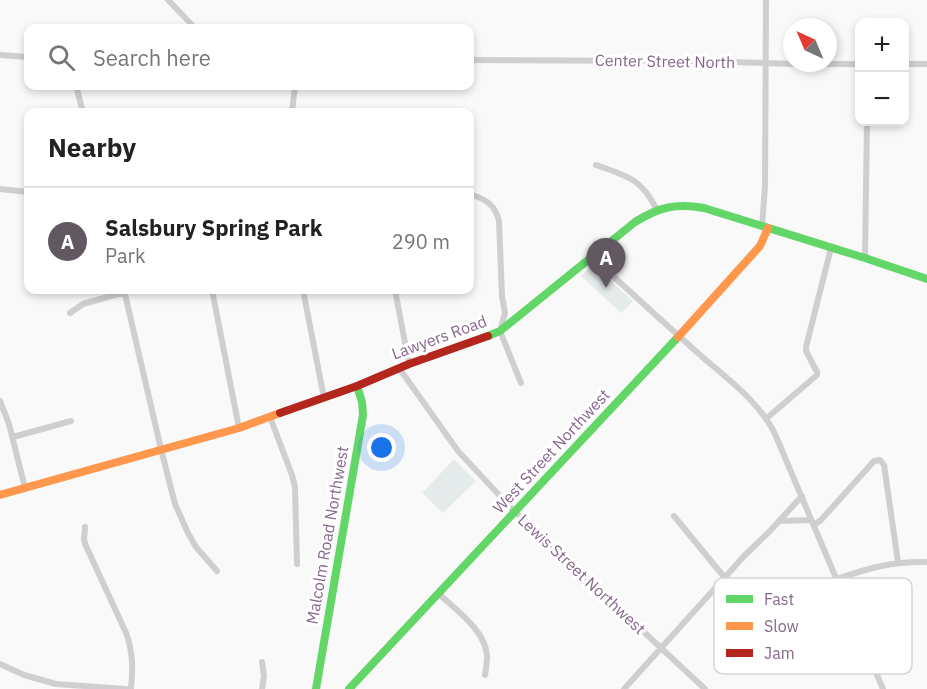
<!DOCTYPE html>
<meta charset="utf-8">
<style>
:root{--surface:#fff;--page:#f2f2f2;--text:#222;--muted:#767676;--line:#e0e0e0;--accent:#615862}
body{margin:0;font-family:"IBM Plex Sans",sans-serif;background:var(--page);color:var(--text)}
.controls{position:absolute;right:18px;top:18px;display:grid;overflow:hidden;border-radius:12px;box-shadow:0 3px 9px #0003}
.controls button{width:54px;height:54px;display:grid;place-items:center;padding:0;border:0;border-bottom:2px solid var(--line);background:var(--surface);color:var(--text);font:30px sans-serif}
.compass{position:absolute;left:783px;top:18px;width:54px;height:54px;border-radius:50%;background:var(--surface);box-shadow:0 3px 9px #0003;rotate:316deg}
.you{position:absolute;left:382px;top:448px;width:21px;height:21px;margin:-15px;border:4px solid #fff;border-radius:50%;background:#1a73e8;box-shadow:0 0 0 9px #1a73e833}
.badge{display:grid;place-items:center;width:39px;height:39px;border-radius:50%;background:var(--accent);color:#fff;font-size:20px;font-weight:700}
.pin{position:absolute;translate:-50% -50px;filter:drop-shadow(0 2px 3px #0008)}
.pin::after{content:'';position:absolute;top:32px;width:21px;height:18px;background:inherit;clip-path:polygon(0 0,100% 0,50% 100%)}
.list{margin:0;padding:0;list-style:none}
h2{display:flex;justify-content:space-between;align-items:center;height:78px;margin:0;padding:0 24px;font-size:26px}
h2 small{font-size:20px;font-weight:400;color:var(--muted)}
.list li{display:grid;grid-template-columns:39px 1fr auto;gap:18px;align-items:center;box-sizing:border-box;height:108px;padding:0 24px;border-top:2px solid var(--line)}
.list b{display:block;font-size:22px;white-space:nowrap}
.list p{margin:0;font-size:20px;white-space:nowrap;color:var(--muted)}
.list em{font-size:20px;font-style:normal;color:var(--muted)}
.icon{flex:none;width:33px;height:33px;fill:none;stroke:currentColor;stroke-width:2;stroke-linecap:round;stroke-linejoin:round}
.map{position:relative;flex:none;width:927px;height:689px;overflow:hidden}
.search{position:absolute;background:var(--surface);box-shadow:0 3px 9px #0003;left:24px;top:24px;width:450px;height:66px;display:flex;align-items:center;gap:15px;box-sizing:border-box;padding:0 21px;border-radius:12px;color:var(--muted);font-size:22px}
.panel{position:absolute;background:var(--surface);box-shadow:0 3px 9px #0003;left:24px;top:108px;width:450px;height:186px;border-radius:12px}
.map>svg:first-child{display:block}
.green{fill:#e5ebeb}
.lines{fill:none;stroke-linecap:round;stroke-linejoin:round}
.street{stroke:#d1ced1;stroke-width:6}
.fast{stroke:#63d668;stroke-width:8}
.slow{stroke:#ff974d;stroke-width:8}
.jam{stroke:#b3261e;stroke-width:8}
.labels{text-anchor:middle;dominant-baseline:central;stroke-width:6;stroke-linejoin:round;paint-order:stroke}
.street-label{font-size:16px;fill:#87668b;stroke:#fff}
.key{fill:#fff;stroke:#dbd1dc;stroke-width:1.5}
.key-label{font-size:16px;fill:#87668b}
</style>
<div class="map">
<svg width="927" height="689" viewBox="0 0 927 689">
<rect width="100%" height="100%" fill="#f8f9f8"/>
<path class="green" d="M594,267L598,269L633,301L621,313L581,276L590,268Z
M454,459L476,481L443,513L422,493Z"/>
<g class="lines">
<path class="street" d="M168,0L195,28
M0,55L28,57
M470,60L698,61L795,64H860
M904,64H927
M76,86L83,112
M292,112L295,86
M596,165C627,176 641,178 657,210
M0,189L28,192
M470,194C485,199 495,204 499,221L502,296L505,313L500,331L521,383
M762,227L765,186L766,0
M592,257C627,289 663,322 699,354C726,378 759,401 775,434L883,689
M865,258L867,122
M124,290L161,449L175,504L188,533L196,547L217,571
M212,290L239,428
M303,290L324,398
M395,290L409,364
M70,313L83,304L125,292
M399,368L458,451L515,512L705,689
M0,401L9,424L25,488
M270,417L292,475L295,487L297,564
M767,418L817,375V372L806,351V347L831,248
M13,437L71,421
M674,516L725,578
M779,521L811,520
M814,525L821,520L874,461L880,460L884,465L898,562
M85,527L84,540L86,546L127,635C133,655 133,669 131,689
M837,579C869,568 893,561 927,562
M439,594C456,610 486,631 487,656C487,662 486,669 485,675
M0,664L24,675L56,684L126,689
M262,689L264,676L262,662
M624,689L745,555L769,532L802,496"/>
<path class="fast" d="M488,336L500,331L635,222C659,207 676,203 704,208L865,258L927,279
M316,689L363,415L362,402L357,386
M349,689L678,337"/>
<path class="slow" d="M678,337L760,246L768,228
M0,495L239,428L280,413"/>
<path class="jam" d="M280,413L357,386L409,364L488,336"/>
</g>
<g class="labels">
<g class="street-label">
<text transform="translate(665 61) rotate(1)">Center Street North</text>
<text transform="translate(439 337) rotate(-20)">Lawyers Road</text>
<text transform="translate(551 451) rotate(-47)">West Street Northwest</text>
<text transform="translate(327 535) rotate(-80)">Malcolm Road Northwest</text>
<text transform="translate(582 574) rotate(43)">Lewis Street Northwest</text>
</g>
</g>
<rect x="714" y="578" width="198" height="96" rx="9" class="key"/>
<rect x="726" y="595" width="27" height="8" fill="#63d668"/>
<rect x="726" y="622" width="27" height="8" fill="#ff974d"/>
<rect x="726" y="649" width="27" height="8" fill="#b3261e"/>
<g class="key-label">
<text x="764" y="605">Fast</text>
<text x="764" y="632">Slow</text>
<text x="764" y="659">Jam</text>
</g>
</svg>
<div class="controls">
<button>+</button>
<button>−</button>
</div>
<svg class="compass" viewBox="-18 -18 36 36"><path d="M0-13l5 13h-10z" fill="#e53935"/><path d="M0 13l5-13h-10z" fill="#767676"/></svg>
<div class="you"></div>
<div class="pin badge" style="left:606px;top:288px">A</div>
<div class="search"><svg class="icon" aria-label="search" viewBox="0 0 24 24"><circle cx="10" cy="10" r="6"/><path d="M15 15l6 6"/></svg>Search here</div>
<section class="panel">
<h2>Nearby<small></small></h2>
<ul class="list">
<li><span class="badge">A</span><div><b>Salsbury Spring Park</b><p>Park</p></div><em>290 m</em></li>
</ul>
</section>
</div>
